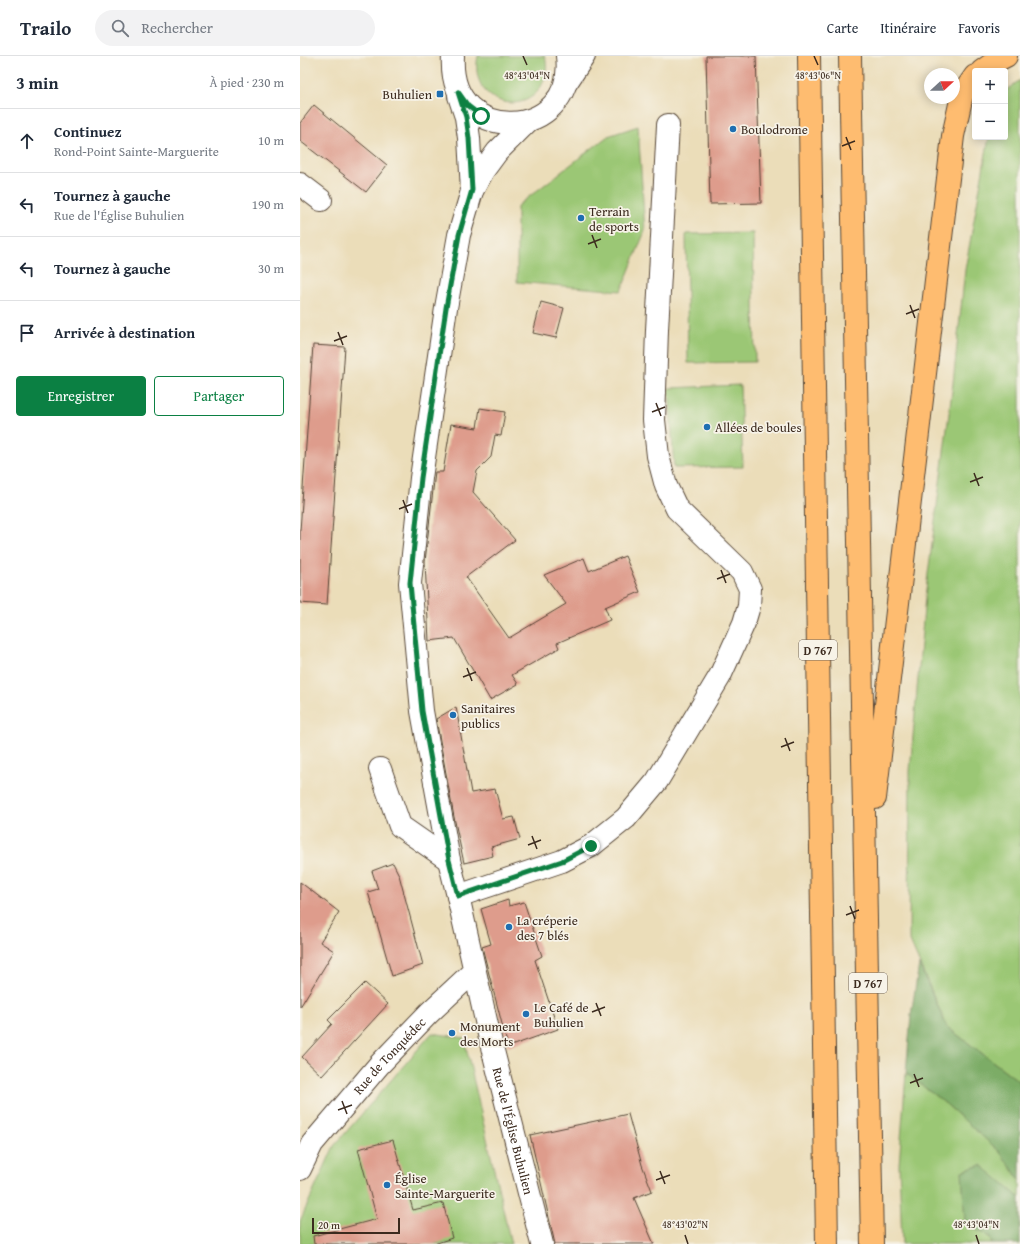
<!DOCTYPE html>
<html lang="fr">
<meta charset="utf-8">
<style>
:root{--surface:#fff;--page:#f2f2f3;--text:#1f2937;--muted:#747a83;--line:#e0e1e3;--accent:#0b8043}
body{margin:0;font-family:"Gentium Book Plus",serif;background:var(--page);color:var(--text)}
.controls{position:absolute;right:12px;top:12px;display:grid;overflow:hidden;border-radius:4px;box-shadow:0 2px 10px #0003}
.controls button{width:36px;height:36px;display:grid;place-items:center;padding:0;border:0;border-bottom:1px solid var(--line);background:var(--surface);color:var(--text);font:20px sans-serif}
.compass{position:absolute;left:624px;top:12px;width:36px;height:36px;border-radius:50%;background:var(--surface);box-shadow:0 2px 10px #0003;rotate:69deg}
.scale{position:absolute;left:12px;bottom:10px;width:88px;box-sizing:border-box;padding-left:4px;border:2px solid #3b2a1e;border-top:0;font-size:11px;line-height:14px;white-space:nowrap;color:#3b2a1e;-webkit-text-stroke:3px #f7f3e8;paint-order:stroke}
.stop{position:absolute;width:12px;height:12px;margin:-9px;border:3px solid #0b8043;border-radius:50%;background:#fff}
.stop.end{background:#0b8043;border-color:#fff;box-shadow:0 1px 4px #0008}
.list{margin:0;padding:0;list-style:none}
h2{display:flex;justify-content:space-between;align-items:center;height:52px;margin:0;padding:0 16px;font-size:17px}
h2 small{font-size:13px;font-weight:400;color:var(--muted)}
.list li{display:grid;grid-template-columns:26px 1fr auto;gap:12px;align-items:center;box-sizing:border-box;height:64px;padding:0 16px;border-top:1px solid var(--line)}
.list b{display:block;font-size:15px;white-space:nowrap}
.list p{margin:0;font-size:13px;white-space:nowrap;color:var(--muted)}
.list em{font-size:13px;font-style:normal;color:var(--muted)}
.actions{display:flex;gap:8px;padding:12px 16px}
.actions a{flex:1;padding:9px 0;border:1px solid var(--accent);border-radius:4px;text-align:center;font-size:14px;color:var(--accent)}
.actions .main{background:var(--accent);color:#fff}
.icon{flex:none;width:22px;height:22px;fill:none;stroke:currentColor;stroke-width:2;stroke-linecap:round;stroke-linejoin:round}
.map{position:relative;flex:none;width:720px;height:1188px;overflow:hidden}
header{display:flex;align-items:center;gap:24px;box-sizing:border-box;height:56px;padding:0 20px;background:var(--surface);border-bottom:1px solid var(--line)}
header strong{font-size:19px}
nav{display:flex;gap:22px;margin-inline-start:auto;font-size:14px}
.search{width:280px;height:36px;background:var(--page);display:flex;align-items:center;gap:10px;box-sizing:border-box;padding:0 14px;border-radius:22px;color:var(--muted);font-size:15px}
main{display:flex}
aside{flex:1;background:var(--surface)}
.map>svg:first-child{display:block}
.green{fill:#9bc775;stroke:#6b784a}
.forest{fill:#7cac66;stroke:#5c6b42}
.building{fill:#de9c8c}
.lines{fill:none;stroke-linecap:round;stroke-linejoin:round}
.minor-casing{stroke:#554535;stroke-width:24}
.trunk-casing{stroke:#554535;stroke-width:24}
.minor{stroke:#fff;stroke-width:22}
.trunk{stroke:#febc70;stroke-width:22}
.route{stroke:#0b8043;stroke-width:5}
.ticks{fill:none;stroke:#3b2a1e;stroke-width:1.5}
.poi-dot{fill:#1f6fb2;stroke:#f7f3e8;stroke-width:1.5}
.labels{text-anchor:middle;dominant-baseline:central;stroke-width:3.5;stroke-linejoin:round;paint-order:stroke}
.shield{fill:#f7f3e8;stroke:#73665b;stroke-width:1}
.shield-label{font-size:12px;font-weight:bold;fill:#3b2a1e}
.poi-label{font-size:13px;fill:#3b2a1e;stroke:#f7f3e8;text-anchor:start}
.street-label{font-size:13px;fill:#3b2a1e;stroke:#f7f3e8}
.ticks-label{font-size:10px;text-anchor:middle;fill:#3b2a1e;stroke:#f7f3e8;stroke-width:3.5;stroke-linejoin:round;paint-order:stroke}
</style>
<header>
<strong>Trailo</strong>
<div class="search"><svg class="icon" aria-label="search" viewBox="0 0 24 24"><circle cx="10" cy="10" r="6"/><path d="M15 15l6 6"/></svg>Rechercher</div>
<nav><a>Carte</a><a>Itinéraire</a><a>Favoris</a></nav>
</header>
<main>
<aside>
<h2>3 min<small>À pied · 230 m</small></h2>
<ul class="list">
<li><svg class="icon" aria-label="ahead" viewBox="0 0 24 24"><path d="M12 20V5M6 11l6-6 6 6"/></svg><div><b>Continuez</b><p>Rond-Point Sainte-Marguerite</p></div><em>10 m</em></li>
<li><svg class="icon" aria-label="left" viewBox="0 0 24 24"><path d="M17 20v-9H6M10 6l-5 5 5 5"/></svg><div><b>Tournez à gauche</b><p>Rue de l'Église Buhulien</p></div><em>190 m</em></li>
<li><svg class="icon" aria-label="left" viewBox="0 0 24 24"><path d="M17 20v-9H6M10 6l-5 5 5 5"/></svg><div><b>Tournez à gauche</b></div><em>30 m</em></li>
<li><svg class="icon" aria-label="arrive" viewBox="0 0 24 24"><path d="M6 21V4h12l-3 4 3 4H6"/></svg><div><b>Arrivée à destination</b></div></li>
</ul>
<div class="actions"><a class="main">Enregistrer</a><a>Partager</a></div>
</aside>
<div class="map">
<svg width="720" height="1188" viewBox="0 0 720 1188">
<rect width="100%" height="100%" fill="#f7f3e8"/>
<filter id="ink" filterUnits="userSpaceOnUse"><feTurbulence type="fractalNoise" baseFrequency=".025" numOctaves="2"/><feDisplacementMap in="SourceGraphic" scale="8" xChannelSelector="R" yChannelSelector="G"/><feConvolveMatrix kernelMatrix="1 2 1 2 8 2 1 2 1" color-interpolation-filters="sRGB"/></filter>
<filter id="wash" filterUnits="userSpaceOnUse"><feTurbulence type="fractalNoise" baseFrequency=".012" numOctaves="4" result="noise"/><feDisplacementMap in="SourceGraphic" scale="16" xChannelSelector="R" yChannelSelector="G"/><feGaussianBlur stdDeviation="0.9" result="paint"/><feColorMatrix in="noise" values="0 0 0 0 0 0 0 0 0 0 0 0 0 0 0 0 0 1.4 0 .05"/><feComposite in="paint" operator="in"/></filter>
<g filter="url(#wash)">
<rect width="100%" height="100%" fill="#ebddb9"/>
<path class="green" d="M178,0H245C247,8 247,16 244,24C230,64 167,49 178,0Z
M720,24V1026L647,971L609,883L610,715L625,541L653,327L665,214L689,81H705V35Z
M338,70L345,175L321,235L217,226V150L308,80Z
M453,177L455,306L388,307L386,178Z
M440,329L443,411L374,412L369,332Z
M132,977L164,982L211,1188H0V1165L34,1090Z
M606,1017L646,1048L700,1095L720,1124V1142L717,1140L665,1169L690,1181L692,1188H602L599,1109Z"/>
<path class="forest" d="M619,908L647,971L720,1026V1124L699,1095L646,1048L606,1017L611,959Z
M681,1109L720,1142V1188H692L690,1181L665,1169L662,1115Z"/>
<g id="blocks">
<path class="building" d="M406,0H456L461,147L410,148Z
M14,49L87,109L66,136L0,85V67Z
M241,246L264,252L256,282L233,277Z
M13,289L45,291L27,549L0,547V475Z
M180,352L205,356L201,380L195,379L191,401L177,415L173,436L215,484L166,521L209,582L266,548L244,519L284,502L289,515L325,500L340,536L305,551L310,564L257,587L259,592L212,619L218,628L190,644L154,582L129,585L125,506L135,416H143L151,368L177,372Z
M156,651L171,737L195,733L203,763L214,761L220,783L191,791L193,800L164,807L154,761L136,663Z
M93,807L99,819L123,909L92,920L68,836L78,833L72,815Z
M0,826L39,856L20,886L34,895L0,951Z
M208,844L209,850L224,846L242,900L235,904L258,973L208,991L182,891L191,888L181,853Z
M65,927L88,948L22,1020L2,1001L32,968L28,964Z
M328,1058L342,1109L352,1135L334,1142L354,1188H255L230,1079Z
M93,1084L113,1154L143,1147L152,1182L134,1188H14L13,1180L77,1163L58,1093Z"/>
</g>
</g>
<g filter="url(#ink)">
<use href="#blocks" fill-opacity="0" stroke="#554535" stroke-width="1"/>
<g class="lines">
<g class="minor-casing">
<g id="minor">
<path d="M153,0C147,93 278,85 267,0"/>
<path d="M266,27L284,0"/>
<path d="M159,40L166,61L169,82L172,135"/>
<path id="s1" d="M228,65L197,96L183,115L172,135L159,179L146,252L121,422L110,527L122,655L149,804L158,840L191,987L242,1188"/>
<path d="M0,128L21,144"/>
<path d="M80,713L100,770L149,804"/>
<path d="M158,840L262,805L291,790L326,762L357,725L420,620L444,567L449,550L450,533L442,516L377,453L366,430L358,400L354,364L357,274L368,69"/>
<path id="s2" d="M0,1113L12,1088L79,1009L129,957L174,915"/>
</g>
</g>
<g class="trunk-casing">
<path id="trunk" d="M509,0L527,1188
M550,0L572,1188
M682,15L696,5L706,0
M575,742L653,80L662,39L675,20"/>
</g>
<use href="#minor" class="minor"/>
<use href="#trunk" class="trunk"/>
</g>
</g>
<g class="lines" filter="url(#ink)">
<path class="route" d="M181,60L168,50L158,36L166,61L169,82L172,134L159,179L146,252L121,422L110,527L122,655L149,804L158,840L262,805L291,790"/>
</g>
<path class="ticks" d="M223,0L227,9M514,0L518,9M546,81L551,94M542,90L555,85M292,179L297,192M288,188L301,183M610,249L615,262M606,258L619,253M38,276L43,289M34,285L47,280M356,347L361,360M352,356L365,351M674,417L679,430M670,426L683,421M103,444L108,457M99,453L112,448M421,514L426,527M417,523L430,518M167,612L172,625M163,621L176,616M485,682L490,695M481,691L494,686M232,780L237,793M228,789L241,784M550,850L555,863M546,859L559,854M296,947L301,960M292,956L305,951M614,1018L619,1031M610,1027L623,1022M42,1045L47,1058M38,1054L52,1049M360,1115L365,1128M356,1124L370,1119M385,1179L388,1188M676,1179L679,1188"/>
<g class="poi-dot">
<rect x="136" y="34" width="8" height="8" rx="2"/>
<circle cx="433" cy="73" r="4"/>
<circle cx="281" cy="162" r="4"/>
<circle cx="407" cy="371" r="4"/>
<circle cx="153" cy="659" r="4"/>
<circle cx="209" cy="871" r="4"/>
<circle cx="226" cy="958" r="4"/>
<circle cx="152" cy="977" r="4"/>
<circle cx="87" cy="1129" r="4"/>
</g>
<g class="labels">
<g class="shield">
<rect x="499" y="584" width="38" height="20" rx="3"/>
<rect x="549" y="917" width="38" height="20" rx="3"/>
</g>
<g class="shield-label">
<text x="518" y="594">D 767</text>
<text x="568" y="927">D 767</text>
</g>
<g class="poi-label">
<text x="132" y="38" text-anchor="end">Buhulien</text>
<text x="441" y="73">Boulodrome</text>
<text x="289" y="155">Terrain<tspan x="289" dy="15">de sports</tspan></text>
<text x="415" y="371">Allées de boules</text>
<text x="161" y="652">Sanitaires<tspan x="161" dy="15">publics</tspan></text>
<text x="217" y="864">La créperie<tspan x="217" dy="15">des 7 blés</tspan></text>
<text x="234" y="951">Le Café de<tspan x="234" dy="15">Buhulien</tspan></text>
<text x="160" y="970">Monument<tspan x="160" dy="15">des Morts</tspan></text>
<text x="95" y="1122">Église<tspan x="95" dy="15">Sainte-Marguerite</tspan></text>
</g>
<g class="street-label">
<text stroke="none"><textPath href="#s2" startOffset="145">Rue de Tonquédec</textPath></text>
<text stroke="none"><textPath href="#s1" startOffset="1046">Rue de l'Église Buhulien</textPath></text>
</g>
</g>
<g class="ticks-label">
<text x="518" y="23">48°43'06"N</text>
<text x="227" y="23">48°43'04"N</text>
<text x="385" y="1172">48°43'02"N</text>
<text x="676" y="1172">48°43'04"N</text>
</g>
</svg>
<div class="controls">
<button>+</button>
<button>−</button>
</div>
<svg class="compass" viewBox="-18 -18 36 36"><path d="M0-13l5 13h-10z" fill="#e53935"/><path d="M0 13l5-13h-10z" fill="#747a83"/></svg>
<div class="scale">20 m</div>
<div class="stop" style="left:181px;top:60px"></div>
<div class="stop end" style="left:291px;top:790px"></div>
</div>
</main>
